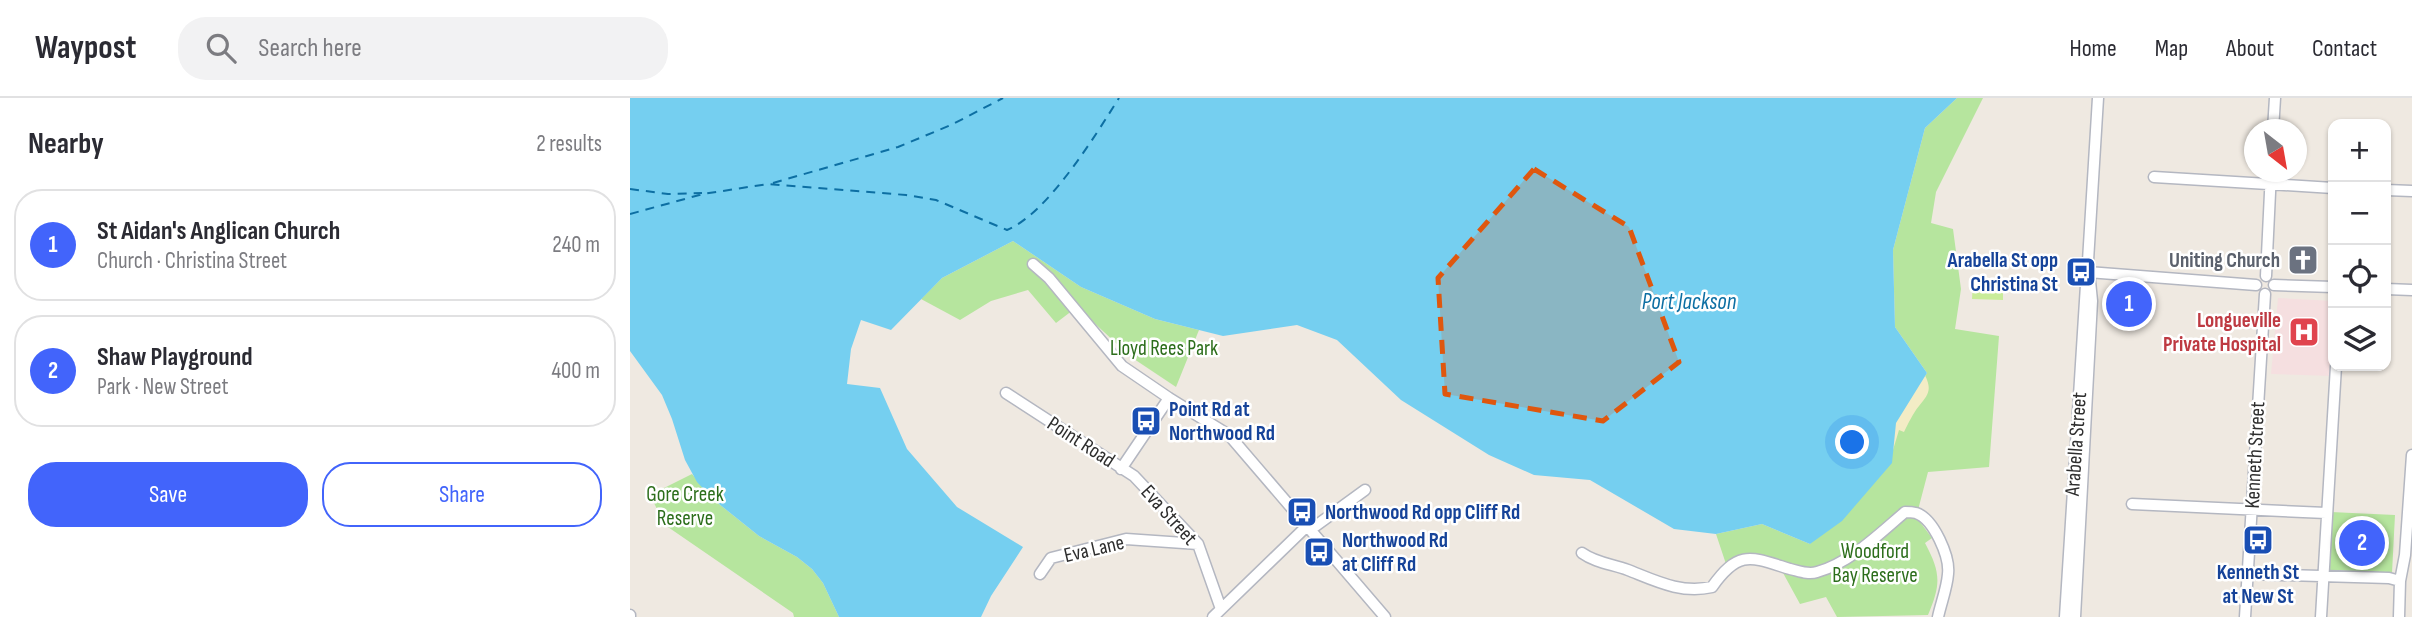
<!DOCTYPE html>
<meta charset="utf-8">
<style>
:root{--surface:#fff;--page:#f2f2f3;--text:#2b2b33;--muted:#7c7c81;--line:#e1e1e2;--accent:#4264fb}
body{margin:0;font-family:"Sofia Sans Condensed",sans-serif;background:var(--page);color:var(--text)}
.controls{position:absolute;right:21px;top:21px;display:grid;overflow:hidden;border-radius:14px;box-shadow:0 2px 5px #0004}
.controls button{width:63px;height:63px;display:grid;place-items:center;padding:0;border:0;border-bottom:2px solid var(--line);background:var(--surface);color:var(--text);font:35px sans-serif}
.compass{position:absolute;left:1614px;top:21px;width:63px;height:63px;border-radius:50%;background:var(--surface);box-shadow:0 2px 5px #0004;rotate:149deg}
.you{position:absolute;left:1223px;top:345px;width:24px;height:24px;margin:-18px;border:5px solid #fff;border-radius:50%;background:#1a73e8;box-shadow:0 0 0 10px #1a73e833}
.badge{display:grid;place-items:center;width:46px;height:46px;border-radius:50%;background:var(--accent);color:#fff;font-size:23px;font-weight:700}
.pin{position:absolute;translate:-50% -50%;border:4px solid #fff;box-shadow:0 2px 7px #0006}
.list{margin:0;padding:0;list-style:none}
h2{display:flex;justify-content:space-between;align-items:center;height:91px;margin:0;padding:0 28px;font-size:30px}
h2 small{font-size:23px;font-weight:400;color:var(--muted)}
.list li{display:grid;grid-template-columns:46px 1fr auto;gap:21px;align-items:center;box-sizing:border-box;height:112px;margin:0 14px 14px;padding:0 14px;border:2px solid var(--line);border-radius:28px}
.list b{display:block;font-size:26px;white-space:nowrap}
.list p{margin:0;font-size:23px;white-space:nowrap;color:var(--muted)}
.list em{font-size:23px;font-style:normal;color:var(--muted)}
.actions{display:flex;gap:14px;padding:21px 28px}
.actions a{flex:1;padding:16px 0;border:2px solid var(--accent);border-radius:28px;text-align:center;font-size:24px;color:var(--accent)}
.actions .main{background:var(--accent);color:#fff}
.icon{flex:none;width:38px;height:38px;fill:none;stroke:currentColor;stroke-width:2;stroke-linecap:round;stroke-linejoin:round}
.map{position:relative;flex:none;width:1782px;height:519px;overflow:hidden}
header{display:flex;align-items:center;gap:42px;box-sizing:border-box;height:98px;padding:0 35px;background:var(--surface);border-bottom:2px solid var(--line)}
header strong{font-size:33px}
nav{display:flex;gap:38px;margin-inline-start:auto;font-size:24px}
.search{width:490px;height:63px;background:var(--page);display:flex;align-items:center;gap:18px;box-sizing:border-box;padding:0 24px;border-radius:28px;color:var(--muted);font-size:26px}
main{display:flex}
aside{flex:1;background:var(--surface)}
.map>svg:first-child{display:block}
.medical{fill:#f5dfe0}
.green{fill:#b6e59e}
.sand{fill:#f3ecc5}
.pitch{fill:#c9ec9a}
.water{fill:#75cff0}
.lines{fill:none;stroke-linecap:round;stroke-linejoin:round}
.ferry{stroke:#0d6fa3;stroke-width:2;stroke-dasharray:9 7;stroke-linecap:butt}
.minor-casing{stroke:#b4b7c1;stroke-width:13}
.minor{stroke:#fff;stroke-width:10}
.marked{fill:#df570e;fill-opacity:0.2;stroke:#df570e;stroke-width:5;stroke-dasharray:14 9;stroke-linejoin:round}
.labels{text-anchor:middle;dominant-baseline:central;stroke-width:5;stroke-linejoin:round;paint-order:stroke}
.transit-label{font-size:21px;font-weight:bold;fill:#164399;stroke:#fff;text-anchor:start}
.worship-label{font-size:21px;font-weight:bold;fill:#5b616d;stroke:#fff;text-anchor:end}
.health-label{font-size:21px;font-weight:bold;fill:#be3a42;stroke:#fff;text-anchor:end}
.park-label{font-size:21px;fill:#2c6e1b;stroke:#fff}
.street-label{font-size:21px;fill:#2e2e2e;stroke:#fff}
.water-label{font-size:23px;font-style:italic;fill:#0d6fa3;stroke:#fff}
</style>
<header>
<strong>Waypost</strong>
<div class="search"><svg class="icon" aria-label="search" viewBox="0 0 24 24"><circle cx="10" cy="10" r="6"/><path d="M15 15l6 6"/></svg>Search here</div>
<nav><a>Home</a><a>Map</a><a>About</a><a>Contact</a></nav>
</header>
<main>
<aside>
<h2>Nearby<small>2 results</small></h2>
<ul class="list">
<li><span class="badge">1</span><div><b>St Aidan's Anglican Church</b><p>Church · Christina Street</p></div><em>240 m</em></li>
<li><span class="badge">2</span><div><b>Shaw Playground</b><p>Park · New Street</p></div><em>400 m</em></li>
</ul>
<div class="actions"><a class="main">Save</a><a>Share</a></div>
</aside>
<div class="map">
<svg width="1782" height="519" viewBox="0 0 1782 519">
<rect width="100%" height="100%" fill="#efe9e1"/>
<path class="medical" d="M1648,200L1703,203V278L1641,276Z"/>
<path class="green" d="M1327,0H1353L1306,94L1301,125L1323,131L1331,191L1325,231L1369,238L1359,369L1298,374L1288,412L1290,424L1302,440L1295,445C1311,475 1311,486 1298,517L1207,519L1196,499L1170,506L1147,464L1096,466L1086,436L1132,426L1180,446L1266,325L1297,275L1265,229L1263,152L1295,30Z
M383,143L451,189L525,221L569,232L546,289L501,259L447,209L426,225L398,192L361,203L330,222L291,201L312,180Z
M62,376L84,402L129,438L167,459L182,471L193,485L209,519H164L163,515L35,427L20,397Z
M1701,414L1765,417L1762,475L1698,472Z"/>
<path class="sand" d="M1292,271C1301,289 1302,293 1289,308C1283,315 1278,326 1274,334L1269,332L1263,352L1261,324Z"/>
<path class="pitch" d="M1343,186L1373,188V202L1342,201Z"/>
<path class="water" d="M0,0H1327L1295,30L1263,152L1265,229L1297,275L1266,325L1262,365L1212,423L1180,446L1132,426L1086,436L1044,431L960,382L904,377L859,357L771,302L707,242L667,227L593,238L525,221L451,189L383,143L312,180L261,232L231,222L221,251L217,286L250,290L277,351L327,409L393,449L361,498L351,519H209L193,485L182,471L167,459L129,438L84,402L67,384L55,362L42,321L32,297L0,253Z"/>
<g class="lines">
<path class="ferry" d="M143,85L268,49L321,27L373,0
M0,91L38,96L72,95
M0,116L73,96L138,86L276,97L306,102L377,132C418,115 465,38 489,0"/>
<g class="minor-casing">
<path id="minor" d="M1643,32L1645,0
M1524,79L1703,90
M1756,92L1782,93
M403,166L419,180L492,268L539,300L599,337L755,519
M1458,174L1626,187
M1636,178L1641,74
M1644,187L1703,189
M1756,191L1782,192
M376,295L504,378L568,446L591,511
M491,371L539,300
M1502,406L1696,415
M680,432L735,392
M952,455C966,465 982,466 998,472C1026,483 1051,496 1082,489C1109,451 1121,459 1160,471C1169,473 1178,477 1187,474C1220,465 1249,436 1275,414C1279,414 1282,414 1286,415C1304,421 1320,459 1318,476C1317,490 1311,505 1308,519
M410,476L421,460L496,441L568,446
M1618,476L1759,480L1770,483
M0,517V519
M583,519L676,429
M1435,519L1456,187
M1445,519L1462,203L1458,163L1468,0
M1615,519L1635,196
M1691,519L1706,268
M1769,519L1770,483L1775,457L1782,357"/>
</g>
<use href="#minor" class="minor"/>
</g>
<path class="marked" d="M904,71L999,129L1049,264L973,323L815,296L808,180Z"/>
<defs>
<g id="church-square" transform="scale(1.575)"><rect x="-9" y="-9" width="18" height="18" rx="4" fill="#6b7280" stroke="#fff"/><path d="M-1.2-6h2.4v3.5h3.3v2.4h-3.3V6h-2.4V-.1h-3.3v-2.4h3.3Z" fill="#fff"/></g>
<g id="bus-square" transform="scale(1.575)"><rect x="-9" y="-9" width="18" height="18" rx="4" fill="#1a4fb4" stroke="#fff"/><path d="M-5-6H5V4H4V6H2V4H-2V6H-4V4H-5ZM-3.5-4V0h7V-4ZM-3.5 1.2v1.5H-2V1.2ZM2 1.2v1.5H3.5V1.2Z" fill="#fff"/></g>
<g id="hospital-square" transform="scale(1.575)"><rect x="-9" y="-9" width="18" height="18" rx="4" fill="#e0444e" stroke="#fff"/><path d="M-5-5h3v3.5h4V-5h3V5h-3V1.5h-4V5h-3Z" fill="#fff"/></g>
</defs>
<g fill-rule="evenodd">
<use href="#church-square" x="1673" y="162"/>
<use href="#bus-square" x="1451" y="174"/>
<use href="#hospital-square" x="1674" y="234"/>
<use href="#bus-square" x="516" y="323"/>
<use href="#bus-square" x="672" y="414"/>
<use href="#bus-square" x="1628" y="442"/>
<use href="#bus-square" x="689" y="454"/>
</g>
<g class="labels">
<g class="transit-label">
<text x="1428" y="162" text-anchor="end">Arabella St opp<tspan x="1428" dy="24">Christina St</tspan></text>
<text x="539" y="311">Point Rd at<tspan x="539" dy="24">Northwood Rd</tspan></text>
<text x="695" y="414">Northwood Rd opp Cliff Rd</text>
<text x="712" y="442">Northwood Rd<tspan x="712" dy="24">at Cliff Rd</tspan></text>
<text x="1628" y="474" text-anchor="middle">Kenneth St<tspan x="1628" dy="24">at New St</tspan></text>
</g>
<g class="worship-label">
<text x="1650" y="162">Uniting Church</text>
</g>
<g class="health-label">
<text x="1651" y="222">Longueville<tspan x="1651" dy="24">Private Hospital</tspan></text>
</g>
<g class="park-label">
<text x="534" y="250">Lloyd Rees Park</text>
<text x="55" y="396">Gore Creek<tspan x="55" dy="24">Reserve</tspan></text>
<text x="1245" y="453">Woodford<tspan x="1245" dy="24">Bay Reserve</tspan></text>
</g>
<g class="street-label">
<text transform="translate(451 344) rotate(33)">Point Road</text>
<text transform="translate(1446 346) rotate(-86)">Arabella Street</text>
<text transform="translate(1625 357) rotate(-87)">Kenneth Street</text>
<text transform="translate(539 417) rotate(48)">Eva Street</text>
<text transform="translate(464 451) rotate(-13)">Eva Lane</text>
</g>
<g class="water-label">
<text x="1059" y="204">Port Jackson</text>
</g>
</g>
</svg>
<div class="controls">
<button>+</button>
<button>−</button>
<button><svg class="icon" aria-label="locate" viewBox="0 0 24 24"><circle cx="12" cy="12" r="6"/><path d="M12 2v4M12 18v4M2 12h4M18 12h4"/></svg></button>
<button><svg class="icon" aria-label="layers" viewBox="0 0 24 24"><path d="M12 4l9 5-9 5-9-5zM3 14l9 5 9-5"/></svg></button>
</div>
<svg class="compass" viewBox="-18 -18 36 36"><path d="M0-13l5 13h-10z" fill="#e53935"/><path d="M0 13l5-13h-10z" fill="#7c7c81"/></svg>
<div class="you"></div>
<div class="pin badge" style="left:1499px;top:206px">1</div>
<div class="pin badge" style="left:1732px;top:445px">2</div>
</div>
</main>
